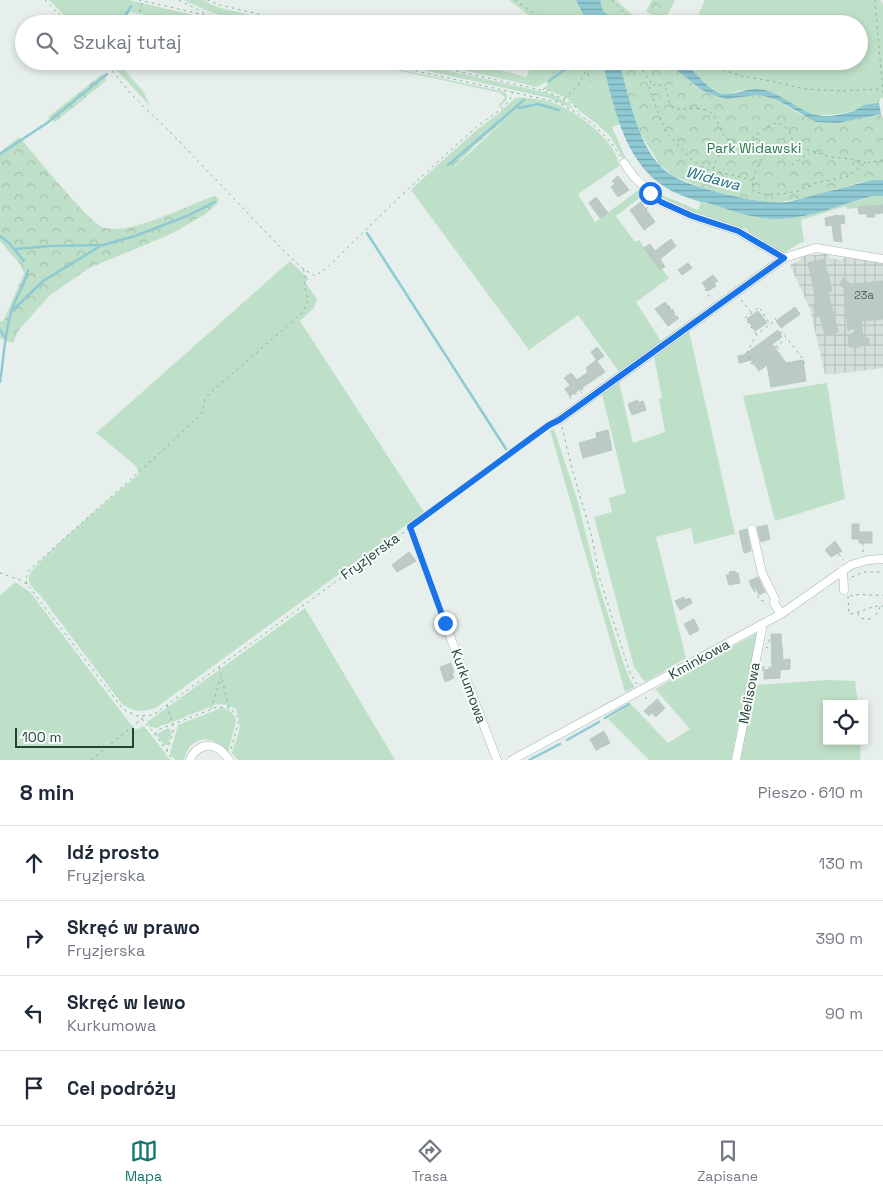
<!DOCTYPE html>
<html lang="pl">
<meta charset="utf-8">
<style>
:root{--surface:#fff;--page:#f6f6f7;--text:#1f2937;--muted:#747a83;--line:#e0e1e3;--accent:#0f766e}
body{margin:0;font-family:"Space Grotesk",sans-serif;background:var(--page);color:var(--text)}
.controls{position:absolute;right:15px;bottom:15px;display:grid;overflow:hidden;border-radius:0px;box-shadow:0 2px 8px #0003}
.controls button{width:45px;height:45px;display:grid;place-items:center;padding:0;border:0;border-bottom:1px solid var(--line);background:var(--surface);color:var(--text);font:25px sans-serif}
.scale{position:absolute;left:15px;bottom:12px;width:119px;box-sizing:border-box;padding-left:5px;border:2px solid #24423a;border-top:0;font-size:14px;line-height:18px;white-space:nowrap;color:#24423a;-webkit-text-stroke:4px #f7fbf9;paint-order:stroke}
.stop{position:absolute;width:15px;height:15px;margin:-11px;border:4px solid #1a73e8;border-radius:50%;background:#fff}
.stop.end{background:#1a73e8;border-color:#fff;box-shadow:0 1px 5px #0008}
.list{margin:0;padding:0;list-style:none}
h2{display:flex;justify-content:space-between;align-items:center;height:65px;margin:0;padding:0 20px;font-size:21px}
h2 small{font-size:16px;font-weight:400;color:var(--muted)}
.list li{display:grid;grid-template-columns:32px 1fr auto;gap:15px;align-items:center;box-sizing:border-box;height:75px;padding:0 20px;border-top:1px solid var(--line)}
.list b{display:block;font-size:19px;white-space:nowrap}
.list p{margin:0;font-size:16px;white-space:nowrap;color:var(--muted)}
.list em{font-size:16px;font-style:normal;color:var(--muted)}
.icon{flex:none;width:28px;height:28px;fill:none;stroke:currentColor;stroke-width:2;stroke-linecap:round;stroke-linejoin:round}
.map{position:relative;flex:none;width:883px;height:760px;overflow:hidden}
.search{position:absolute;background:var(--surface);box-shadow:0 2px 8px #0003;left:15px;right:15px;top:15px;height:55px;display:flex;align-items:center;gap:12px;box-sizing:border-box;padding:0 18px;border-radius:28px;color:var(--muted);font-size:19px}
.sheet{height:365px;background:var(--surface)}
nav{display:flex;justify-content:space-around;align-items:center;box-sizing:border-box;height:70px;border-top:1px solid var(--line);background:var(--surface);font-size:14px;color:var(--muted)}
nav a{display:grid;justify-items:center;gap:2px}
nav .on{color:var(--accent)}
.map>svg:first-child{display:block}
.industrial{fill:url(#industrial-grid)}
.green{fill:#bfe0c8}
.forest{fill:url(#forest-crowns)}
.water{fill:url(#water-rules)}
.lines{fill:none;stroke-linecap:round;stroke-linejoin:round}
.stream{stroke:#8ec9d4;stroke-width:2.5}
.building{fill:#bbcac4;stroke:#b8c9c2}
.minor-casing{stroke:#a8b8b2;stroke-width:9}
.path{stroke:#86b3a5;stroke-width:1;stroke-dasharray:2.5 4;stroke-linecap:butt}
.minor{stroke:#fff;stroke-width:8}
.route{stroke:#1a73e8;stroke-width:6}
.labels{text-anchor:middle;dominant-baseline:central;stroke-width:4;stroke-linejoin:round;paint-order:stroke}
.number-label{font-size:11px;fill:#4a645c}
.park-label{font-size:14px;fill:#2d7a4b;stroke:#f7fbf9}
.street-label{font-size:14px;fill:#24423a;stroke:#f7fbf9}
.water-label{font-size:15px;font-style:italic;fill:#1c6f80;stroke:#f7fbf9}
</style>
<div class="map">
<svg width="883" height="760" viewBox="0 0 883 760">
<defs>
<pattern id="industrial-grid" width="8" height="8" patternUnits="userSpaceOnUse" patternTransform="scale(1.25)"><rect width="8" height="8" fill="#d4dfda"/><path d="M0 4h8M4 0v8" fill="none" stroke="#b6c1bc"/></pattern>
<pattern id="forest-crowns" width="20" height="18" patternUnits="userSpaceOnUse" patternTransform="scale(1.25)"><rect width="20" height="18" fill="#bfe0c8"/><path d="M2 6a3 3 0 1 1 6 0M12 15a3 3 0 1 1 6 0" fill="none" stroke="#a4c1ad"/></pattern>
<pattern id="water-rules" width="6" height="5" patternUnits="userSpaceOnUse" patternTransform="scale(1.25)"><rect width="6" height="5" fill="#8ec9d4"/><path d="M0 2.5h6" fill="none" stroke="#74a5ad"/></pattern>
</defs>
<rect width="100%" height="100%" fill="#e6efeb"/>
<path class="industrial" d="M826,254L831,258L841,260L845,257L883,263V368L834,374H825L810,309L790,265L799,261L803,256Z"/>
<path class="green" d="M49,0H129L210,19L219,24H195L130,12L127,18L116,17L113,24H73Z
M184,0H204L210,4L221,8L288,24C247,24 221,19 184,0Z
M509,0H576L588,24H540Z
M600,0H616L642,24H619L603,11Z
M705,0H880L883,4V98L880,99L879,103L863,106L856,110L840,114L818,115L804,111L758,89L741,90L729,94L718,93L706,84L689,68L677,61H859V24H694Z
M108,61H117L143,91L150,106Z
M355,61H361L505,92L507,96V99L500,107L498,106L505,98L501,93Z
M383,61H403L544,92C555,96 567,100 574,109L549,98Z
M424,61H467L526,77C533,62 534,61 551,61L543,67L550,75L569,61H602L620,124L612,127L627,161L634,170L627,165L610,136L596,123L581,112L567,98L549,91L550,86L547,90L543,88L549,85L546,82L537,87Z
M520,97C531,99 544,99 554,103C576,111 618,142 619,166L578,194L595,222L640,189L646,193L616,216L635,242L639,240L660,270L662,269L669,278L636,302L661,341L620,373L578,315L529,350L411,190L433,169L448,173L505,120L499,113L514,99Z
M648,185L664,196L698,210L701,202H705C729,210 755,220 781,219C812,218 842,204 872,196H883V205L847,209L846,206L801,220L804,242C795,244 791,250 783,253L751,234L746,228H740L685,211L663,200Z
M290,261L309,279L305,282L317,299L314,308L300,321L424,512L157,707C143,713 135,712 122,704L40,595C35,590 27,584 29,576C32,563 123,488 139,474L136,466L96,433Z
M689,331L735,534L694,544L691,528L656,537L686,658L645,682L634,667L594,517L612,512L609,498L626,493L602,394L619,382L633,443L665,432L659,399L662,398L654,356Z
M827,383L845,499L775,521L743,396Z
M554,429L577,499L599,586L623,662L629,678L635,687L625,692L550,430Z
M15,582L30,592L135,730L144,726L166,754L165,755L171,760H0V596Z
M305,608L395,760H238L232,753C237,735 244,729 236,709L226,705L217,704L165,725H162L157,728L150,727L147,722Z
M757,633L731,760H649L608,719L631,704L668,743L690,729L655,689Z
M828,680L855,681L858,704H827V741H861L860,760H740L754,685Z
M221,708C228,708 234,713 236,720L228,753C214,734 190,734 184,760H175L170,753L178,725Z
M168,728L172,731L168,745H164L158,737L157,734Z"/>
<path class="forest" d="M652,0H675L669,12L662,22L646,11Z
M551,61H569L550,76L541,71L543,67Z
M618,61C638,61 657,59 674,69C688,77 698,89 712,95C732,103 746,92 765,96C779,99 789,109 802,115C810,119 831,123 840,122C853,120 867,116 881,114L883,119V180L861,182L809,197L775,203L745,199L708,190L674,176L660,165L638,129Z
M102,74L107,80L60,118L55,122L48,117Z
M499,113L505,120L474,146L448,173L433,169L478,129Z
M19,137C33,152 90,225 105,228C131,235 188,205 214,196L218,198V203L204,215L169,235L89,268L49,296L18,331L13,343L0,338V321L3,322L24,273L20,264L0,241V152Z"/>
<path class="water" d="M576,0H600L603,11L619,24H609L606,21V24H588Z
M602,61H618C630,95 637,149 667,172C682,183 703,188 720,193C743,198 764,204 788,202L872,180H883V196H872C842,204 811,218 781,219C755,220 729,210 705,202H701C689,198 675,194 665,187C623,161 614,105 602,61Z
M655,61C662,61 671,60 678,62C692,65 703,85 717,92C730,98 744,88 758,89C780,91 795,110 817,115C828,118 844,114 854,111C858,109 861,106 864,105C869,104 875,104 879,103L881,114L838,123L816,122L777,100L764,96L757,95L727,99L712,95L702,90L675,69Z"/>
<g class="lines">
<path class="stream" d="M120,24L131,6
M112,61L117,67
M549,81L575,62
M516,106L519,108L538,104L559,110
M0,154L47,123L107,74
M448,165L524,100
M367,233L506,449
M0,236L10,244L24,261
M15,249L51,246L103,245L135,236L187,216L215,202
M12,311L43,281L102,245
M0,330L4,336
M0,382C4,358 4,336 11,313C15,297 25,285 28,270
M605,718L629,704
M567,740L599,722
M529,760L560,744"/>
</g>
<path class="building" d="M618,176L629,190L618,197L611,187L615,184L612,181Z
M596,197L608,213L600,218L589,203Z
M641,202L655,222L644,230L630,210Z
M883,205V213L874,214L875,217H867V214H859L858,207Z
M838,215L839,216L844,215L845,223L840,224L842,242L834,241L832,225L826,226L825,218Z
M671,239L676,246L660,259L665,267L660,270L644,248L650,244L655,251Z
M824,259L832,291L828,292L838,332L825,335L820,316L816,317L813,304L817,303L808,263Z
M688,263L692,268L682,275L678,270Z
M713,275L718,281L714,283L716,286L708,291L702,283Z
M843,278L850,284L883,281V319L861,321L863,339L869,338V345L860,346L855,349L853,347H849L848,338L859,327L848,330L844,288L840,284Z
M665,302L678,319L668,326L655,309Z
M795,307L800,314L781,328L776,321Z
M758,311L767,323L755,331L747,319Z
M778,330L782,337L772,344L786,363L803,360L806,381L771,387L767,365L759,371L751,360L739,363L738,356L744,355Z
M597,347L604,356L597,361L591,352Z
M596,360L605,372L570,396L565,389L570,385L564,378L571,373L577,380L588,372L586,368Z
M638,400V403L643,401L646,410L632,415L628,404Z
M608,430L612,450L583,458L579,443L597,438L596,433Z
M852,524H859V532H872V543H859V539H852Z
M767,525L770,539L761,542L757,527Z
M747,529L751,551L744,553L739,531Z
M835,541L842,551L831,557L825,550Z
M409,552L416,561L397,572L392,565Z
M735,571L736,573H738L740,583L729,585L726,575H730L729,572Z
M758,577L765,592L759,595L756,588L753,590L749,581Z
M684,597L685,600L690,598L692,603L680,610L675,601Z
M694,619L699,630L690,635L684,624Z
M771,634H781L783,660L790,659V669L780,670V678L764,679V670L772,669Z
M451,663L454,672L452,673L454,678L445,682L440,667Z
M657,699L665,708L656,717L652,713L649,716L644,711Z
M604,731L610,743L596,750L590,739Z"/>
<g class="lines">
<g class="minor-casing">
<path id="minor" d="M624,163L634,177L661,202L692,216L738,231L784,258
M559,420L784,258L816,248L883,259
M752,529L762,573L775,599L774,603L781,614
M843,570L844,590
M445,623L497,760
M190,760C194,749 206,742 217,748C222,750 226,756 229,760
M512,760L781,614L851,565L868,560L883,559
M736,760L762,629L760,625"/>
</g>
<path class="path" d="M45,0L69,24
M139,0L244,24
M179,0L210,16
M207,0L220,5L301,24
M515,0L549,24
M612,0L635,24
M875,0L883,94
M140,12L143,0
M214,18L224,24
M104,61L131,94L173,135L284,251L302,268L315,276L327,268C376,219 426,171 478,126C490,115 509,108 513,92
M371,61L557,102C584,116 604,130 620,156
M412,61L541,90L564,99L575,106L578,112
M584,61L590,81
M626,61L631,67L643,71L652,84
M698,61L741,76L771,81L805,89L841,91L882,89
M543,90L548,85
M548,91L550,86
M564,99L579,84L587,68
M866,163C856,158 843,159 832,157C803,150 773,132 757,168C754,176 751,183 753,191L763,194H782L798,191L819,182L847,177L866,163L883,160
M792,165L809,153
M713,169L717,158L731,142
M753,180L705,169L692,160L666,132L649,89L650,86L657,84L662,86L667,90C668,122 691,102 708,111C723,119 716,141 738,142C755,143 763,123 779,123L789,130L795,147
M646,209L651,204
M705,289L712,300
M741,300L751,312
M668,308L670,306L676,314
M673,311L681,322
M780,333L782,332L803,359L804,364
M756,334L745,318L759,307L770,324
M775,347L786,339
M777,347L780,352L779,353
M753,364H752L747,352L757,334L776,320L775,318
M581,390L585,387
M569,398L580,391L582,393
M562,427L571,465L592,537L599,576L630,673L637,684
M410,528L443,615
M863,543V552
M839,554L843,560
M0,573L20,580L27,584L123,709L137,716L153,715L552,424
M852,577L864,572H883
M27,584L26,578L29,570L160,453L202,413L205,399L210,393L301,314C311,299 307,301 305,286C304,279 307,276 303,269
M754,590L760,600L767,602
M848,596L849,614C862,613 870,605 883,606
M850,596C861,593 871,596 883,595
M858,613C860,620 865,619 871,619
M876,615L880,607
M769,642L770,636
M766,647L770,649V650
M219,667L229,707
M762,667L771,668
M763,668V674
M645,697L649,702
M211,709L221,677
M142,719L155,734L173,760
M155,734L158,730L217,707L229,708L235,713L239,720L231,750
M167,751L174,729L167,705
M91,760L144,717"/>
<use href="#minor" class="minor"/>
</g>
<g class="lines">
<path class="route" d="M445,623L410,527L549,425L559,420L784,258L738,231L692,216L661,202L650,193"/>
</g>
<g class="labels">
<g class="number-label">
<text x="864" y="295">23a</text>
</g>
<g class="park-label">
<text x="754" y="148">Park Widawski</text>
</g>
<g class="street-label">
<text transform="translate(370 556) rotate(-36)">Fryzjerska</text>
<text transform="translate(699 659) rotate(-29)">Kminkowa</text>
<text transform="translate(469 686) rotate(70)">Kurkumowa</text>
<text transform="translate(749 693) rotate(-79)">Melisowa</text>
</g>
<g class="water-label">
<text transform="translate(713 178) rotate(15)">Widawa</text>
</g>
</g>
</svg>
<div class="controls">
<button><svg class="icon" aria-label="locate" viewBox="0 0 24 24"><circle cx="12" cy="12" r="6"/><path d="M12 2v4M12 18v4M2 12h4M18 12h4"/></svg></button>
</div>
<div class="scale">100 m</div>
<div class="stop" style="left:650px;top:193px"></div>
<div class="stop end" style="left:445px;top:623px"></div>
<div class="search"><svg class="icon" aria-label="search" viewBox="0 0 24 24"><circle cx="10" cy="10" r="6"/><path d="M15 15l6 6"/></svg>Szukaj tutaj</div>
</div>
<section class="sheet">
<h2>8 min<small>Pieszo · 610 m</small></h2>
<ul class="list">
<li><svg class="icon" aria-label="ahead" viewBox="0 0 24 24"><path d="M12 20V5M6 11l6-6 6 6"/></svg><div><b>Idź prosto</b><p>Fryzjerska</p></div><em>130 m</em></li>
<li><svg class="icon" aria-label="right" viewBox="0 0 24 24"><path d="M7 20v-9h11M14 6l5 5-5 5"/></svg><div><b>Skręć w prawo</b><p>Fryzjerska</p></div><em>390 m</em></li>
<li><svg class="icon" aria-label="left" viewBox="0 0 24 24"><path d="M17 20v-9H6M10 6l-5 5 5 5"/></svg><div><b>Skręć w lewo</b><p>Kurkumowa</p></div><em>90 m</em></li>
<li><svg class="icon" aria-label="arrive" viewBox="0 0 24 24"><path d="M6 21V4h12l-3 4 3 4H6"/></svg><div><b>Cel podróży</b></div></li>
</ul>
</section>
<nav>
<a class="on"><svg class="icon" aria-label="map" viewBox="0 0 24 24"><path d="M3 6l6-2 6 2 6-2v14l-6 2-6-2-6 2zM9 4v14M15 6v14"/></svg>Mapa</a>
<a><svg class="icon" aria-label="directions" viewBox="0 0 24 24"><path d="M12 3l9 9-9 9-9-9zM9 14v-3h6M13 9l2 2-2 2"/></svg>Trasa</a>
<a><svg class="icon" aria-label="saved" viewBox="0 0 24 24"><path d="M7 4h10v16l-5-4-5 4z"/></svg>Zapisane</a>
</nav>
